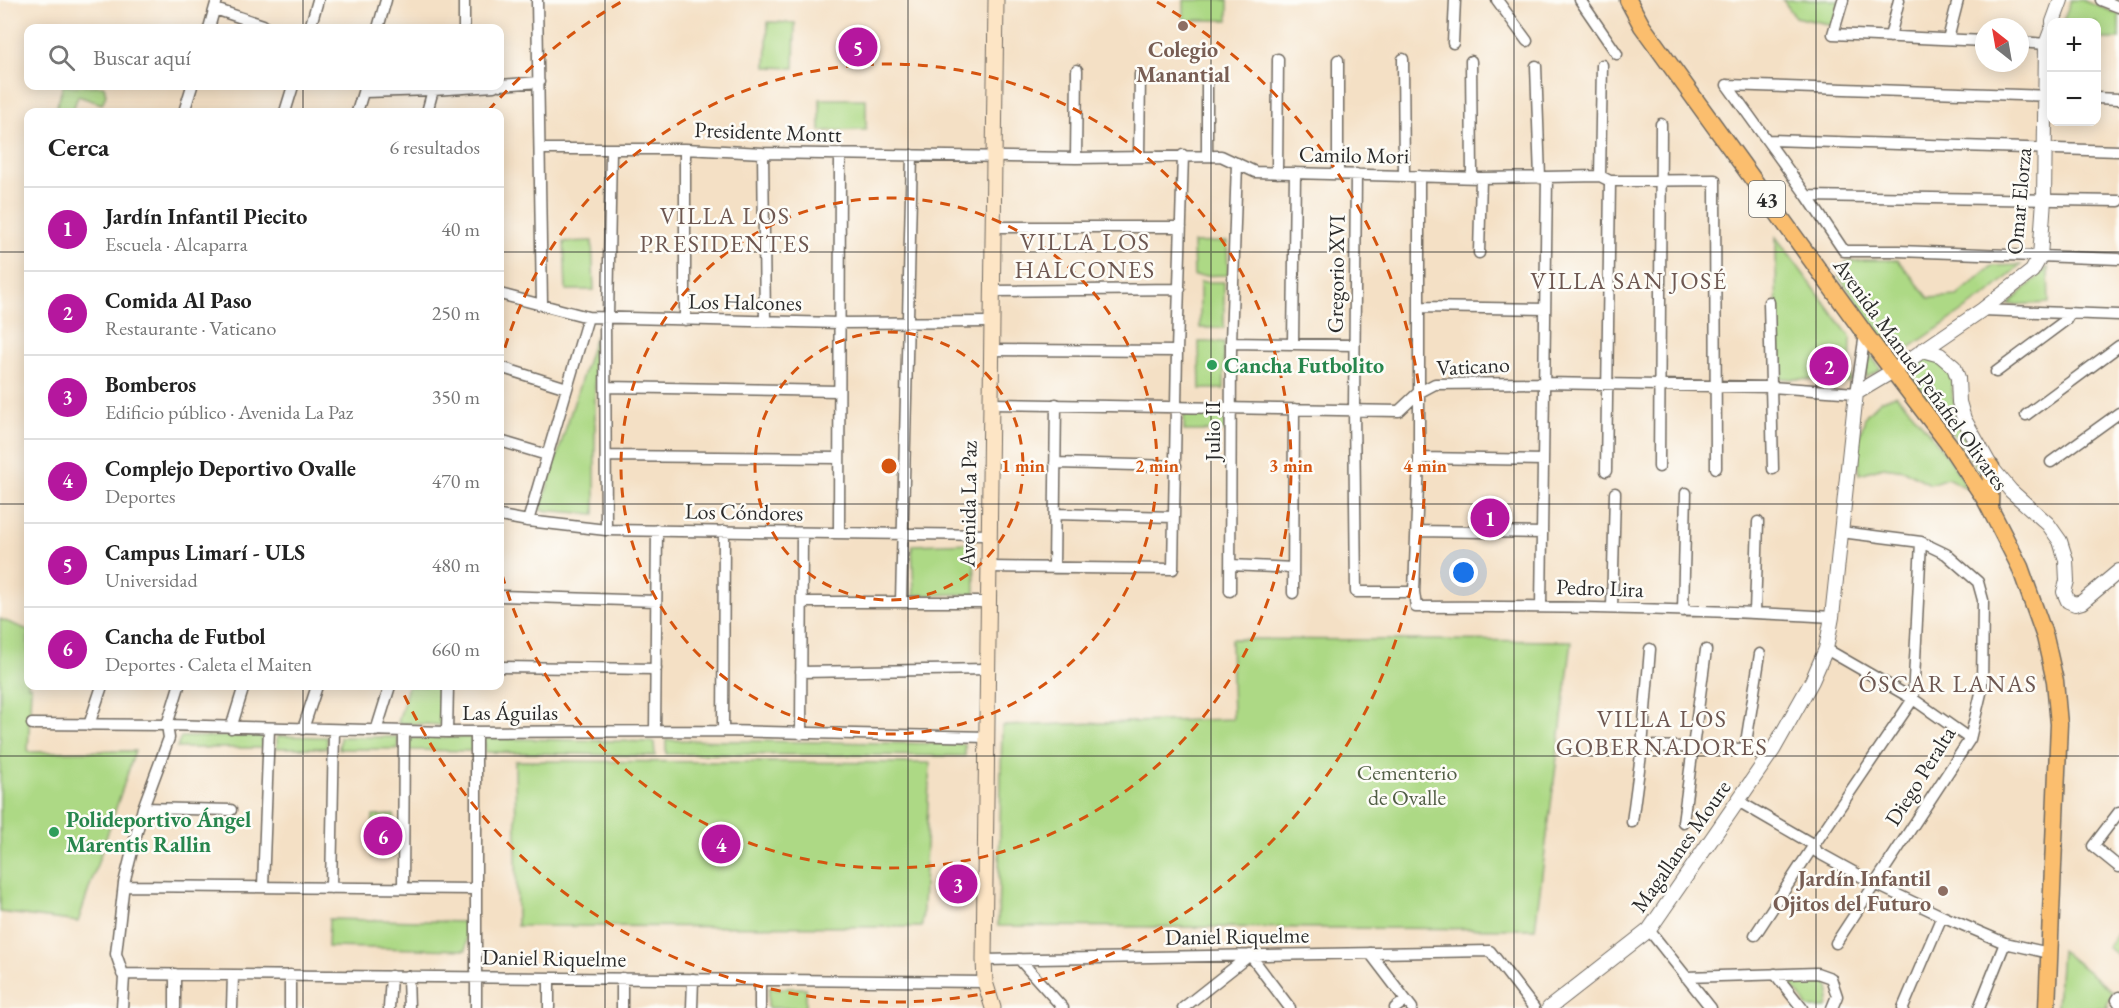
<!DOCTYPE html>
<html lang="es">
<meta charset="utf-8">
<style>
:root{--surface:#fff;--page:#f2f2f2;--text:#222;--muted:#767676;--line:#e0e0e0;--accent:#b5179e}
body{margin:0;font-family:"EB Garamond",serif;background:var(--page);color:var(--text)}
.controls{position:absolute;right:18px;top:18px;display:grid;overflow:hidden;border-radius:12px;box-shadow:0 3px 15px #0003}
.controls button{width:54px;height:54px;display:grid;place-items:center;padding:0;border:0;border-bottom:2px solid var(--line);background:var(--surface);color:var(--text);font:30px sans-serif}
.compass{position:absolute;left:1975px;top:18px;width:54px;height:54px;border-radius:50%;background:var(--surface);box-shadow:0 3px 15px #0003;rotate:329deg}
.you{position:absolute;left:1464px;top:573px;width:21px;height:21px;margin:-15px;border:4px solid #fff;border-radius:50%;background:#1a73e8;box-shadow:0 0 0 9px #1a73e833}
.badge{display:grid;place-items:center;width:39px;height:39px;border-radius:50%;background:var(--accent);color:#fff;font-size:20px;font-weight:700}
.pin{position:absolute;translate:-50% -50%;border:3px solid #fff;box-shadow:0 2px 6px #0006}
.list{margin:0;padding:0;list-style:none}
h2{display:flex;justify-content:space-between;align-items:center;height:78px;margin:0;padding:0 24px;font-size:26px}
h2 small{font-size:20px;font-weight:400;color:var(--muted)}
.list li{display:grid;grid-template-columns:39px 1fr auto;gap:18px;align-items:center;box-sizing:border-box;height:84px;padding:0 24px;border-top:2px solid var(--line)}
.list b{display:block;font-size:22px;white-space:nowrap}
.list p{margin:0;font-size:20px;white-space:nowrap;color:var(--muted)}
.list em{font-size:20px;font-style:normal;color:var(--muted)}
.icon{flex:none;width:33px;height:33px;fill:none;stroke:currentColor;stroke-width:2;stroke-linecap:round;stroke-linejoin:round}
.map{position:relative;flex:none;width:2119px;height:1008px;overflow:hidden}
.search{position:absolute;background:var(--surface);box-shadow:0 3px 15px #0003;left:24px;top:24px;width:480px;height:66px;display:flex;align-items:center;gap:15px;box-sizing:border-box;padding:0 21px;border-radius:12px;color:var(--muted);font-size:22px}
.panel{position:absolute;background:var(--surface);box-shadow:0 3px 15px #0003;left:24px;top:108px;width:480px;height:582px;border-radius:12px}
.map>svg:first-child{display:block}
.green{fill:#add985;stroke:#6c8258;stroke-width:1.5}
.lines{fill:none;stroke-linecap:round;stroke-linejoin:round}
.minor-casing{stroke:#716a61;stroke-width:13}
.tertiary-casing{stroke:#716a61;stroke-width:16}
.secondary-casing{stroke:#716a61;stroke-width:17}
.primary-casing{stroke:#716a61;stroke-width:19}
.minor{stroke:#fff;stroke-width:10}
.tertiary{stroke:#fff;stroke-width:14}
.secondary{stroke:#fde5c5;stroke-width:15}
.primary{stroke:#fbbe6e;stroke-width:16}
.grid{fill:none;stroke:#2b2b2b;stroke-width:1.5;stroke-opacity:0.55}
.ring{fill:none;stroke:#d5540f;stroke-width:3;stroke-dasharray:10 8}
.education-dot{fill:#8d6e63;stroke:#fdfcf7;stroke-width:2}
.leisure-dot{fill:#2e9e5b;stroke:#fdfcf7;stroke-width:2}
.labels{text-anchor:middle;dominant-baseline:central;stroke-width:5;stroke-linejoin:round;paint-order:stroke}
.shield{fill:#fdfcf7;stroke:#6a6a68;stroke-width:1.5}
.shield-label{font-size:21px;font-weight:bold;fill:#2b2b2b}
.education-label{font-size:22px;font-weight:bold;fill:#785e54;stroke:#fdfcf7}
.street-label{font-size:22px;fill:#2b2b2b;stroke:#fdfcf7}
.leisure-label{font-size:22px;font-weight:bold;fill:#27864d;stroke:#fdfcf7;text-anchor:start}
.park-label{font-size:22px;fill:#525f46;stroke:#fdfcf7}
.neighbourhood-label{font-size:24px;letter-spacing:1.5px;fill:#6d5751;stroke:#fdfcf7}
.centre{fill:#d5540f;stroke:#fdfcf7;stroke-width:3}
.ring-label{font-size:18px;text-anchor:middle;font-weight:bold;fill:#d5540f;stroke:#fdfcf7;stroke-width:5;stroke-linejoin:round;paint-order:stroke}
</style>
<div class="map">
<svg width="2119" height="1008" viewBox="0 0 2119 1008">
<rect width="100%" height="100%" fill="#fdfcf7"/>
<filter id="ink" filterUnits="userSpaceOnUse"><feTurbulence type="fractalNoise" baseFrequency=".0167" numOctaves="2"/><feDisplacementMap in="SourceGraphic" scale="12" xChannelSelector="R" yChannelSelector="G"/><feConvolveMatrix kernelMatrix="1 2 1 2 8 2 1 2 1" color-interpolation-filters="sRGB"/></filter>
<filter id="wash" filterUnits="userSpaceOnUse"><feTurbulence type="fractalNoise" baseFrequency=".008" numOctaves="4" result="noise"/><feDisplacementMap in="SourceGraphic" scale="24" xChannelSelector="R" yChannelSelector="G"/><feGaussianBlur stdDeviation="1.35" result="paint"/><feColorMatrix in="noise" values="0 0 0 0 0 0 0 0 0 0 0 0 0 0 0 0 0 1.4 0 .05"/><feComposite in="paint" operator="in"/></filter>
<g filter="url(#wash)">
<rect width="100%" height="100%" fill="#f4e0c5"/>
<path class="green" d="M1184,0H1228V20H1184Z
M1783,0H1840L1833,25L1795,17Z
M2071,0H2081L2119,14V39H2097L2096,22H2063Z
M768,22L795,23L794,68L766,67Z
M63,86H104L106,95L102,104L78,96L72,112H55Z
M820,99H866V130L820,131Z
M1776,237L1851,338L1850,382L1777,378Z
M592,241L594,290H566L564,242Z
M1227,242L1228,275L1194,276L1193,243Z
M1865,260H1898L1929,298L1957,296L1992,266L2021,265L1988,294L1896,357L1839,277L1846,262Z
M2048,267L2049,303L2008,305Z
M1200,282H1224V328H1200Z
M595,336V514L540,510Z
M1199,342H1224V389H1200Z
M1867,351L1881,369L1866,378Z
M1924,358L1940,362L1950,374L1956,416L1960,429L1988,483L1906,368Z
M1896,395C1925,424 1947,455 1969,489L1947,478L1930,484L1904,470L1883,467L1860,474L1857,444L1866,415L1880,401Z
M1184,413L1226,414L1225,431H1184Z
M974,543L975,594L914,595L912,545Z
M0,619L28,630V686H31L28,752L135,751L78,922L0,912Z
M1231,639L1572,641L1535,929L998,926L1002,726L1233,719Z
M408,686H445L444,725L398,723Z
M262,736V748H177L181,737Z
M277,736L327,737V748H277Z
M340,737H398V749H339Z
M471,737L472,751L409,750L411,738Z
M484,738L654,742L655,756L485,752Z
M666,740L965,744V756L666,754Z
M515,761L930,763L922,927L517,926Z
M394,815V856L372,857L373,816Z
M329,919L467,922L466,950L328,947Z
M2119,932V957L2107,947Z
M2061,950L2113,992L2106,1005L2109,1008H2057Z
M1816,979L1828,983L1830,993L1827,1008H1809L1788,981Z
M769,988H806V1008H768Z"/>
</g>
<g filter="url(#ink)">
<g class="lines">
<g class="minor-casing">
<path id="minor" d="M464,0V28
M537,0L542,304
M1497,0L1527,41
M1580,0L1617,54
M1843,0L1833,34L1984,41
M2101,0L2119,7
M215,9L263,25
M209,28L217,0
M310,28L318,0
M378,28L386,0
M1890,37L1899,0
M1948,39L1958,0
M2020,42L2046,44
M1453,43L1455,0
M1403,59L1404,175
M1471,61L1472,177
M1536,66L1540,178
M1207,80V156
M500,85L539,82
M1727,85L1807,196L1844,251H1898L2119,259
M1727,85L2051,96
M364,92L433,90L494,86
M2096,98L2119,99
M184,112L192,86
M285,112L293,86
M357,112L365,86
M427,112L433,90
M1768,140L2119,151
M541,149H685L763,153L1076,158L1221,156L1255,172L1481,178L1600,176L1610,181L1715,180L1716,468
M763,153L765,321
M1139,157L1140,74
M1076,158L1077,70
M1277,173L1278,59
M1338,174V60
M1356,174L1354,409L1356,592H1414
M1419,176V458L1414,592L1416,607C1555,606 1694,609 1832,617
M1600,176L1602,65
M1807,196L2119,201
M993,227H1181
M1479,253L1481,178
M993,291L1180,289
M500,294L588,317L838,323L992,322
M1769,302L1773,469
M1419,307L1545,309
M1982,310L2119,315
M605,318L606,530
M608,318L611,149
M685,320V149
M1231,343L1354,345
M1293,344L1295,173
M992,350L1177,351
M500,367L567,388
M1996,372L2066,320L2070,313
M606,387L838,391
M992,404L1399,411L1418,393L1435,384L1544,383L1771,387L1856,393L1865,334
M2026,415L2119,346
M500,441L547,455
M606,456L839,458
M1419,458L1543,460
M2051,462L2119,413
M1055,463L1176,466
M1659,467L1661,124
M1606,471L1610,181
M1055,514L1174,517
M500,516L528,521L606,530L990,535
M528,521L588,317
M1417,531L1542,533
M839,533L840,154
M1231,565L1293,568
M990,567L1173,569L1177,351L1183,155
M1054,568L1056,404
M1230,591L1231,343L1237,163
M1293,593L1294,409
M500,596L656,601
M901,601L912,155
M802,602H989
M1541,606L1547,178
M1612,608L1615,493
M1683,611L1686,493
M1755,612L1758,522
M1826,649L1913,699L1970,739
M500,667L656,669
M801,672L989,669
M32,724L167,725L447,732L723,731L988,737
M89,725L102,686
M231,728L244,686
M303,729L317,686
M376,731L390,686
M655,731L657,530
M723,731L724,531
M447,732L448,686
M801,734L802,533
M1619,745L1773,750
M1745,749L1760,654
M1738,801L1814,845L1817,852L1875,884L1942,916L2005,943L2049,953
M143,808L231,810
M2119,812L2093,846L2119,867
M1632,822L1642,747L1650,649
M1683,822L1706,650
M124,886L476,889
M263,886L269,729
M331,888L334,730
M403,888L404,731
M1649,930L1711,1008
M1755,935L1814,845L1913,699L1921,542
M1836,943L1970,739L1982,689L1983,600L1978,582L1946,554L1921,542L1841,532
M1370,953L1412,1008
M1019,959L1063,1008
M984,960L1490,951L1534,1008
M122,974L985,982
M1775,974L1802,1008
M290,975V1008
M408,976L409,1008
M1686,977L1817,973L1831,978L1837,996L1832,1008
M622,978V1008
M2119,997L2117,1000L2119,1003
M122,1008L124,977L116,954L124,883L143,808L169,738L167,725L179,686
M175,1008V974
M232,1008L233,975
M389,1008L391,976
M476,1008V732
M549,1008V978
M692,1008L693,979
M760,1008V980
M1183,1008L1250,955L1290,1008
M1395,1008L1406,1000
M1903,1008L1942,916
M1979,1008L2005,943"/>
</g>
<g class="tertiary-casing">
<path id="tertiary" d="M2053,22L2061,0
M1922,350L1940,355L1954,367L1958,378L1959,402L1964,419L1991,467L2011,491L2048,524L2060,541L2066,560L2067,581L2064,592L2068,601L2075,604L2082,602L2119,571
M1549,1008L1649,930L1773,750L1812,681L1826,649L1832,617L1856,393L1893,371L1982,310L2032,271L2040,257L2044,199L2046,44L2052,28"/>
</g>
<g class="secondary-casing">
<path id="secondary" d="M993,1008L985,982L984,960L996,0"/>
</g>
<g class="primary-casing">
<path id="primary" d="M1628,0L1642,26L1865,334L1948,443L1985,499L2020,567L2045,637L2055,681L2059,724L2047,1008
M1990,508L1991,467"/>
</g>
<use href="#minor" class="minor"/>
<use href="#tertiary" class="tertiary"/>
<use href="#secondary" class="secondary"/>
<use href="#primary" class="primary"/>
</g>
</g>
<path class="grid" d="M303,0V28M605,0V1008M908,0V1008M1211,0V1008M1514,0V1008M1816,0V1008M303,86V112M0,252H28M500,252H2119M0,504H28M500,504H2119M303,686V1008M0,756H2119"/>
<g class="ring">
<circle cx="889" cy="466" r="134"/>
<circle cx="889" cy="466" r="268"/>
<path d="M500 365A402 402 0 1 1 500 567"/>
<path d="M488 111A536 536 0 0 1 621 2M1157 2A536 536 0 1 1 401 688"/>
</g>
<g class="education-dot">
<circle cx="1183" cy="26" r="6"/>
<circle cx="1943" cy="891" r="6"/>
</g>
<g class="leisure-dot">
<circle cx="1212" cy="365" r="6"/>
<circle cx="54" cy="832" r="6"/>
</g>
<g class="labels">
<rect class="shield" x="1749" y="181" width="36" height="36" rx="4.5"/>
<g class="shield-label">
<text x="1767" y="199">43</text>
</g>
<g class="education-label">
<text x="1183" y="49">Colegio<tspan x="1183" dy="25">Manantial</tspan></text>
<text x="1931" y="878" text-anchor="end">Jardín Infantil<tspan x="1931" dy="25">Ojitos del Futuro</tspan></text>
</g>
<g class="street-label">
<text transform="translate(768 132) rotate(2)">Presidente Montt</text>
<text transform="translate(1354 155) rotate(1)">Camilo Mori</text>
<text transform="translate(2019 201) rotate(-85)">Omar Elorza</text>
<text transform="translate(1336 274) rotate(-89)">Gregorio XVI</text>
<text transform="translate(745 302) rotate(1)">Los Halcones</text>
<text transform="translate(1473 366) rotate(-3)">Vaticano</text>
<text transform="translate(1921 374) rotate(54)">Avenida Manuel Peñafiel Olivares</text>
<text transform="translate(1212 431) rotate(-90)">Julio II</text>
<text transform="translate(968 504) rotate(-89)">Avenida La Paz</text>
<text transform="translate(744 512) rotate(1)">Los Cóndores</text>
<text transform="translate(1600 588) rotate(2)">Pedro Lira</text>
<text x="510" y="712">Las Águilas</text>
<text transform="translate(1920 776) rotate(-58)">Diego Peralta</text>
<text transform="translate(1681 846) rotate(-55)">Magallanes Moure</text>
<text transform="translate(1237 936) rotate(-1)">Daniel Riquelme</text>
<text transform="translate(554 958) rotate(1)">Daniel Riquelme</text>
</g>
<g class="leisure-label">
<text x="1224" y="365">Cancha Futbolito</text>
<text x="66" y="819">Polideportivo Ángel<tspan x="66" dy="25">Marentis Rallin</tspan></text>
</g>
<g class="park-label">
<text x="1407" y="772">Cementerio<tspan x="1407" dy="25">de Ovalle</tspan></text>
</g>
<g class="neighbourhood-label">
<text x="725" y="215">VILLA LOS<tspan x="725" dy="28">PRESIDENTES</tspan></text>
<text x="1085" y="241">VILLA LOS<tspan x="1085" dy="28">HALCONES</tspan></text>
<text x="1629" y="280">VILLA SAN JOSÉ</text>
<text x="1948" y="683">ÓSCAR LANAS</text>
<text x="1662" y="718">VILLA LOS<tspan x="1662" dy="28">GOBERNADORES</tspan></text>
</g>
</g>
<circle cx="889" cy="466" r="9" class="centre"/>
<g class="ring-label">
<text x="1023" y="472">1 min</text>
<text x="1157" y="472">2 min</text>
<text x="1291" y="472">3 min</text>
<text x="1425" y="472">4 min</text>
</g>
</svg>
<div class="controls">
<button>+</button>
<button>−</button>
</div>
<svg class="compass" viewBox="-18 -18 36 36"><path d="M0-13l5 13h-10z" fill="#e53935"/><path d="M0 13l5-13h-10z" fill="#767676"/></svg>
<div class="you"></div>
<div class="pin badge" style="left:1490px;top:518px">1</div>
<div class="pin badge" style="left:1829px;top:366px">2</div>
<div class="pin badge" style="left:958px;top:884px">3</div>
<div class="pin badge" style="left:721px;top:844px">4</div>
<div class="pin badge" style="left:858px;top:47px">5</div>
<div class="pin badge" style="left:383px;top:836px">6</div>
<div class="search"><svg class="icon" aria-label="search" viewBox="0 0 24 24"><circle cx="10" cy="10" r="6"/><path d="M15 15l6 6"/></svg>Buscar aquí</div>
<section class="panel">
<h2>Cerca<small>6 resultados</small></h2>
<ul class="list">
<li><span class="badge">1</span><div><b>Jardín Infantil Piecito</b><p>Escuela · Alcaparra</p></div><em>40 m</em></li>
<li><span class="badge">2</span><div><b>Comida Al Paso</b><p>Restaurante · Vaticano</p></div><em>250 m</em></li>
<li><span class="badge">3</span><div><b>Bomberos</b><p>Edificio público · Avenida La Paz</p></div><em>350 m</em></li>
<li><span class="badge">4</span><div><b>Complejo Deportivo Ovalle</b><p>Deportes</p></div><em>470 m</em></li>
<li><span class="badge">5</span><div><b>Campus Limarí - ULS</b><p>Universidad</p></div><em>480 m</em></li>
<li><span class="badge">6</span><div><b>Cancha de Futbol</b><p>Deportes · Caleta el Maiten</p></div><em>660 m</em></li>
</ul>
</section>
</div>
